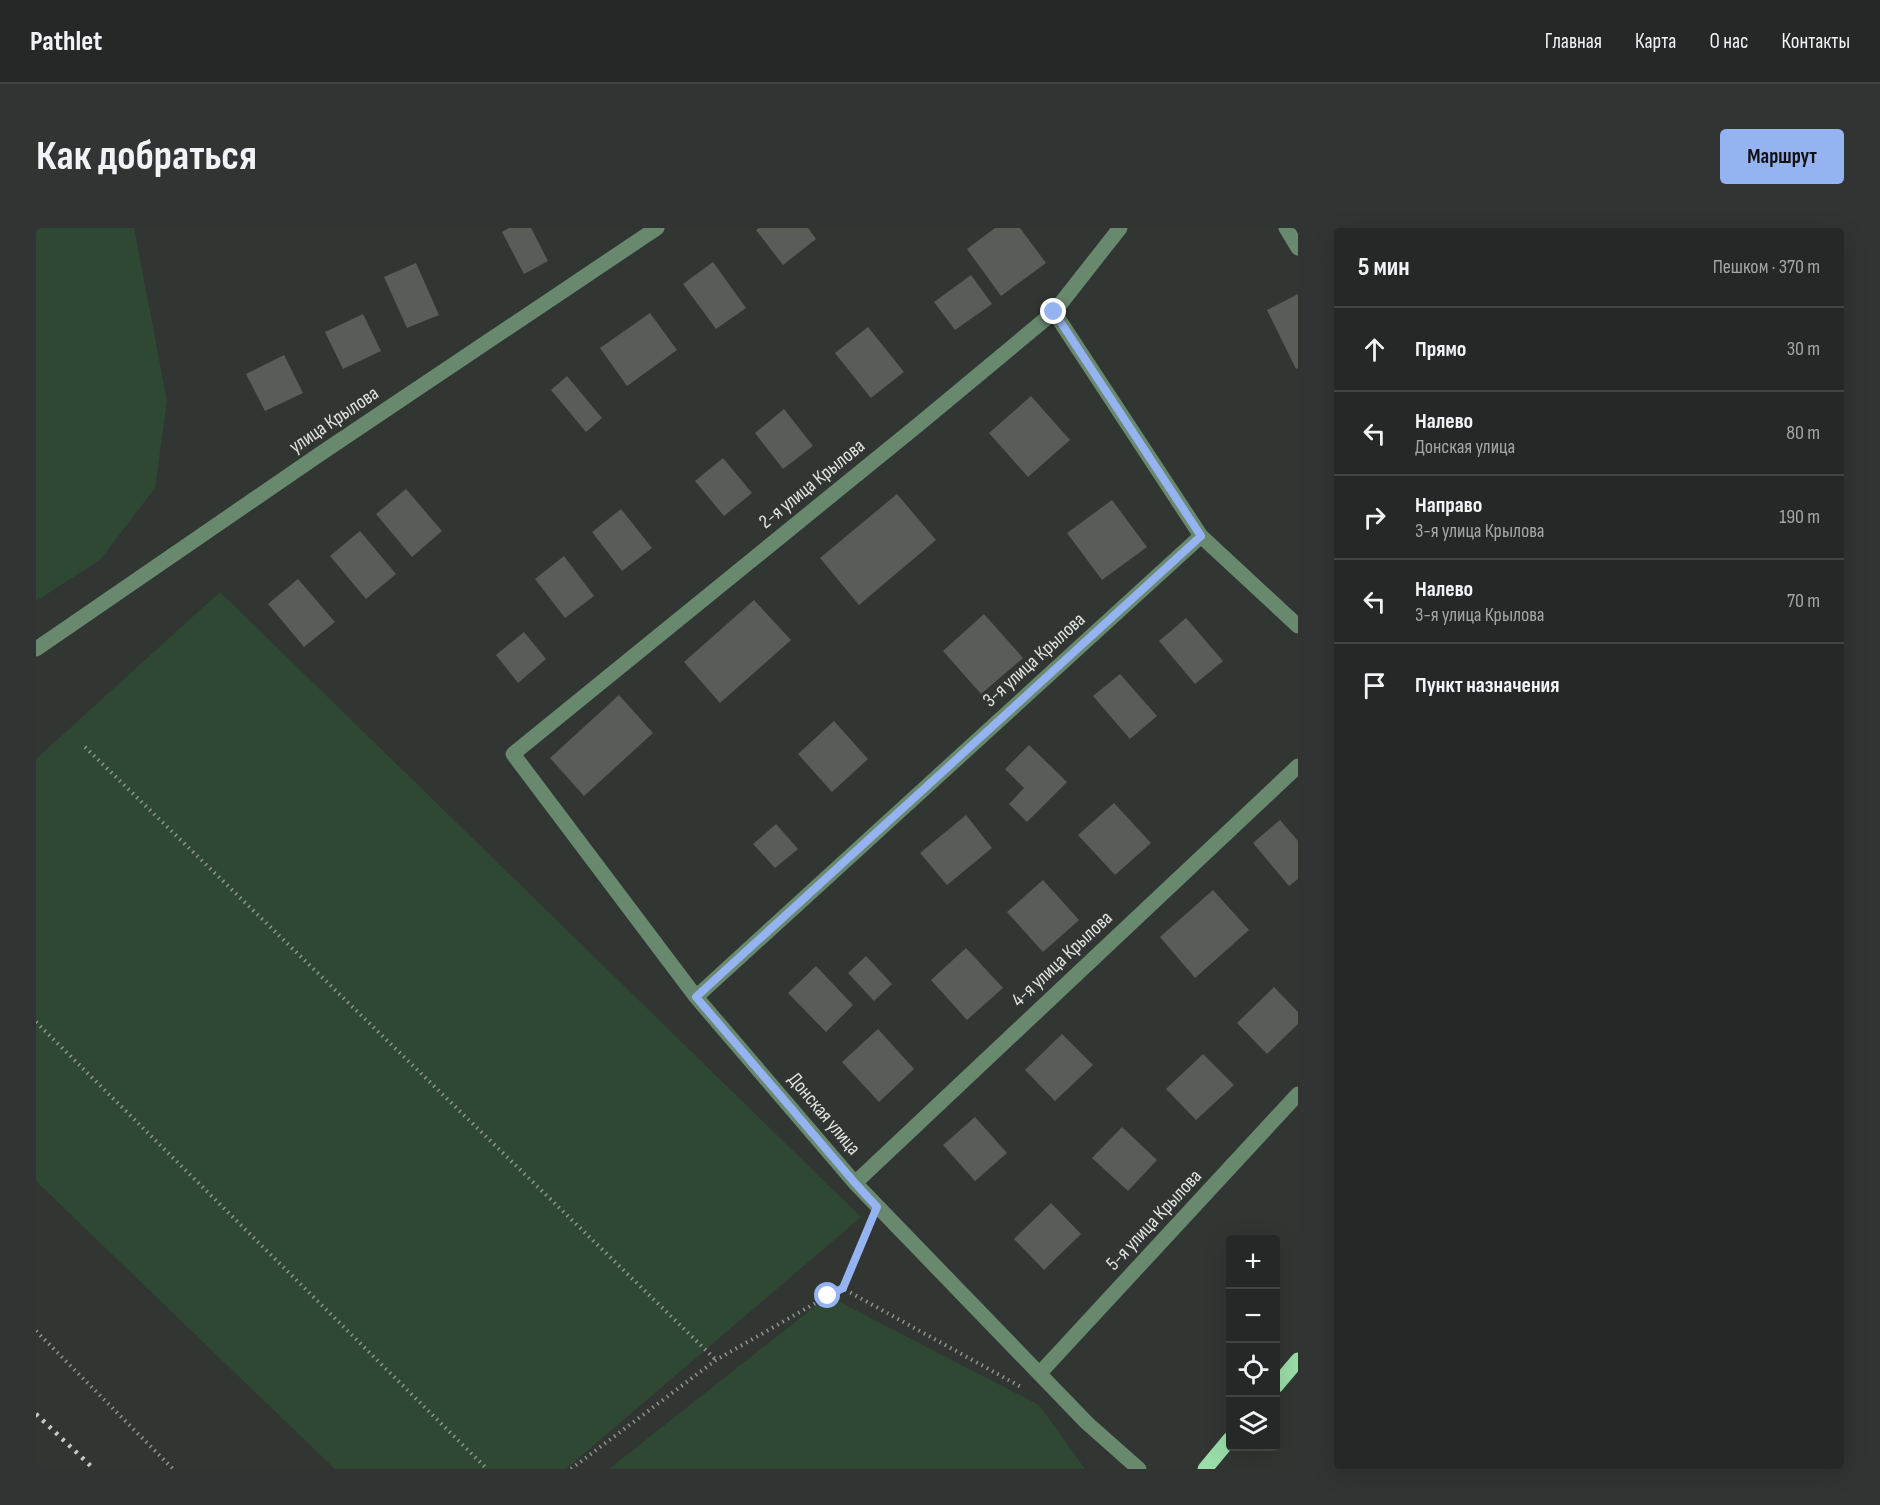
<!DOCTYPE html>
<html lang="ru">
<meta charset="utf-8">
<style>
:root{--surface:#252826;--page:#313432;--text:#f1f3f6;--muted:#a3a6a7;--line:#424443;--accent:#95b2f1}
body{margin:0;font-family:"Sofia Sans Condensed",sans-serif;background:var(--page);color:var(--text)}
.controls{position:absolute;right:18px;bottom:18px;display:grid;overflow:hidden;border-radius:6px;box-shadow:0 6px 24px #0002}
.controls button{width:54px;height:54px;display:grid;place-items:center;padding:0;border:0;border-bottom:2px solid var(--line);background:var(--surface);color:var(--text);font:30px sans-serif}
.stop{position:absolute;width:18px;height:18px;margin:-14px;border:4px solid #95b2f1;border-radius:50%;background:#fff}
.stop.end{background:#95b2f1;border-color:#fff;box-shadow:0 2px 6px #0008}
.list{margin:0;padding:0;list-style:none}
h2{display:flex;justify-content:space-between;align-items:center;height:78px;margin:0;padding:0 24px;font-size:26px}
h2 small{font-size:20px;font-weight:400;color:var(--muted)}
.list li{display:grid;grid-template-columns:39px 1fr auto;gap:18px;align-items:center;box-sizing:border-box;height:84px;padding:0 24px;border-top:2px solid var(--line)}
.list b{display:block;font-size:22px;white-space:nowrap}
.list p{margin:0;font-size:20px;white-space:nowrap;color:var(--muted)}
.list em{font-size:20px;font-style:normal;color:var(--muted)}
.icon{flex:none;width:33px;height:33px;fill:none;stroke:currentColor;stroke-width:2;stroke-linecap:round;stroke-linejoin:round}
.map{position:relative;flex:none;width:1262px;height:1241px;overflow:hidden;border-radius:6px}
header{display:flex;align-items:center;gap:36px;box-sizing:border-box;height:84px;padding:0 30px;background:var(--surface);border-bottom:2px solid var(--line)}
header strong{font-size:28px}
nav{display:flex;gap:33px;margin-inline-start:auto;font-size:21px}
.intro{display:flex;align-items:center;justify-content:space-between;box-sizing:border-box;height:144px;padding:0 36px}
h1{margin:0;font-size:42px}
.button{padding:15px 27px;border-radius:6px;background:var(--accent);color:#111;font-size:21px;font-weight:700}
main{display:flex;gap:36px;padding:0 36px}
aside{flex:1;background:var(--surface);border-radius:6px;box-shadow:0 6px 24px #0002}
.map>svg:first-child{display:block}
.green{fill:#2f4834}
.building{fill:#585d58}
.lines{fill:none;stroke-linecap:round;stroke-linejoin:round}
.path{stroke:#909490;stroke-width:4;stroke-dasharray:1.5 4.5;stroke-linecap:butt}
.minor{stroke:#69896f;stroke-width:15}
.major{stroke:#9adda8;stroke-width:15}
.rail{stroke:#c6c9c6;stroke-width:4.5;stroke-dasharray:3 6;stroke-linecap:butt}
.route{stroke:#95b2f1;stroke-width:8}
.labels{text-anchor:middle;dominant-baseline:central;stroke-width:6;stroke-linejoin:round;paint-order:stroke}
.street-label{font-size:20px;fill:#dfe2df;stroke:#313632}
</style>
<header>
<strong>Pathlet</strong>
<nav><a>Главная</a><a>Карта</a><a>О нас</a><a>Контакты</a></nav>
</header>
<div class="intro"><h1>Как добраться</h1><a class="button">Маршрут</a></div>
<main>
<div class="map">
<svg width="1262" height="1241" viewBox="0 0 1262 1241">
<rect width="100%" height="100%" fill="#313632"/>
<path class="green" d="M0,0H98L131,173L119,260L64,332L0,373Z
M184,364L825,989L530,1241H299L0,953V531Z
M792,1068L1003,1177L1049,1241H573Z"/>
<path class="building" d="M473,0H495L512,33L488,46L466,4Z
M723,0H772L780,11L747,37L720,2Z
M959,0H984L1010,35L965,68L931,21Z
M677,34L710,80L680,101L647,56Z
M380,35L403,87L371,100L348,49Z
M935,47L956,76L919,102L898,74Z
M1262,66V140L1260,141L1231,82Z
M614,85L641,122L591,158L564,120Z
M327,86L345,123L307,141L289,104Z
M832,99L868,144L835,170L799,125Z
M248,127L267,165L229,183L210,146Z
M531,148L566,190L550,204L515,162Z
M995,168L1034,212L992,249L953,205Z
M748,181L777,218L747,241L719,205Z
M687,230L716,265L688,288L659,253Z
M370,261L406,303L376,329L340,286Z
M861,266L900,312L823,377L784,330Z
M1076,272L1111,319L1066,352L1031,305Z
M585,281L616,320L586,343L556,304Z
M324,303L360,346L330,371L294,328Z
M528,328L558,368L529,390L499,351Z
M262,351L299,394L268,419L232,376Z
M718,372L755,412L684,475L648,434Z
M948,386L987,430L945,466L907,423Z
M1150,390L1187,433L1159,456L1123,413Z
M488,404L510,431L482,455L460,427Z
M1084,446L1121,488L1094,511L1057,468Z
M583,467L617,505L548,568L514,530Z
M798,493L832,531L796,564L762,526Z
M993,517L1031,554L991,594L973,576L988,560L969,541Z
M1078,575L1115,615L1079,647L1042,607Z
M930,587L956,620L911,657L884,625Z
M1244,592L1262,613V651L1253,658L1217,615Z
M740,596L762,621L739,640L717,616Z
M1007,652L1043,692L1007,724L971,684Z
M1177,662L1213,702L1159,750L1124,709Z
M930,720L967,760L931,792L895,752Z
M830,728L856,756L838,773L812,745Z
M780,738L817,777L790,804L752,765Z
M1238,759L1262,784V796L1231,826L1201,795Z
M842,801L878,841L843,874L806,834Z
M1026,806L1057,837L1019,873L989,842Z
M1167,826L1198,857L1160,892L1130,861Z
M939,889L971,925L939,953L907,917Z
M1086,899L1121,932L1092,963L1056,930Z
M1015,975L1045,1006L1008,1042L978,1011Z"/>
<g class="lines">
<path class="path" d="M49,519L680,1132
M0,794L451,1241
M806,1060L833,997
M0,1103L137,1241
M535,1241L680,1132L806,1060L987,1160"/>
<path class="minor" d="M1084,0L1018,84L882,197L477,526L660,769L819,955L1051,1195L1103,1241
M1250,0L1262,20
M1165,308L1262,398
M0,421L284,226L621,0
M660,769L1165,308L1018,84
M819,955L1262,538
M1004,1145L1262,866"/>
<path class="major" d="M1240,1158L1262,1132
M1169,1241L1194,1211"/>
<path class="rail" d="M0,1186L58,1241"/>
</g>
<g class="lines">
<path class="route" d="M792,1068L807,1060L841,979L819,955L660,769L1165,308L1018,84"/>
</g>
<g class="labels">
<g class="street-label">
<text transform="translate(298 192) rotate(-34)">улица Крылова</text>
<text transform="translate(776 256) rotate(-39)">2-я улица Крылова</text>
<text transform="translate(998 432) rotate(-42)">3-я улица Крылова</text>
<text transform="translate(1026 731) rotate(-43)">4-я улица Крылова</text>
<text transform="translate(788 886) rotate(50)">Донская улица</text>
<text transform="translate(1118 992) rotate(-47)">5-я улица Крылова</text>
</g>
</g>
</svg>
<div class="controls">
<button>+</button>
<button>−</button>
<button><svg class="icon" aria-label="locate" viewBox="0 0 24 24"><circle cx="12" cy="12" r="6"/><path d="M12 2v4M12 18v4M2 12h4M18 12h4"/></svg></button>
<button><svg class="icon" aria-label="layers" viewBox="0 0 24 24"><path d="M12 4l9 5-9 5-9-5zM3 14l9 5 9-5"/></svg></button>
</div>
<div class="stop" style="left:792px;top:1068px"></div>
<div class="stop end" style="left:1018px;top:84px"></div>
</div>
<aside>
<h2>5 мин<small>Пешком · 370 m</small></h2>
<ul class="list">
<li><svg class="icon" aria-label="ahead" viewBox="0 0 24 24"><path d="M12 20V5M6 11l6-6 6 6"/></svg><div><b>Прямо</b></div><em>30 m</em></li>
<li><svg class="icon" aria-label="left" viewBox="0 0 24 24"><path d="M17 20v-9H6M10 6l-5 5 5 5"/></svg><div><b>Налево</b><p>Донская улица</p></div><em>80 m</em></li>
<li><svg class="icon" aria-label="right" viewBox="0 0 24 24"><path d="M7 20v-9h11M14 6l5 5-5 5"/></svg><div><b>Направо</b><p>3-я улица Крылова</p></div><em>190 m</em></li>
<li><svg class="icon" aria-label="left" viewBox="0 0 24 24"><path d="M17 20v-9H6M10 6l-5 5 5 5"/></svg><div><b>Налево</b><p>3-я улица Крылова</p></div><em>70 m</em></li>
<li><svg class="icon" aria-label="arrive" viewBox="0 0 24 24"><path d="M6 21V4h12l-3 4 3 4H6"/></svg><div><b>Пункт назначения</b></div></li>
</ul>
</aside>
</main>
